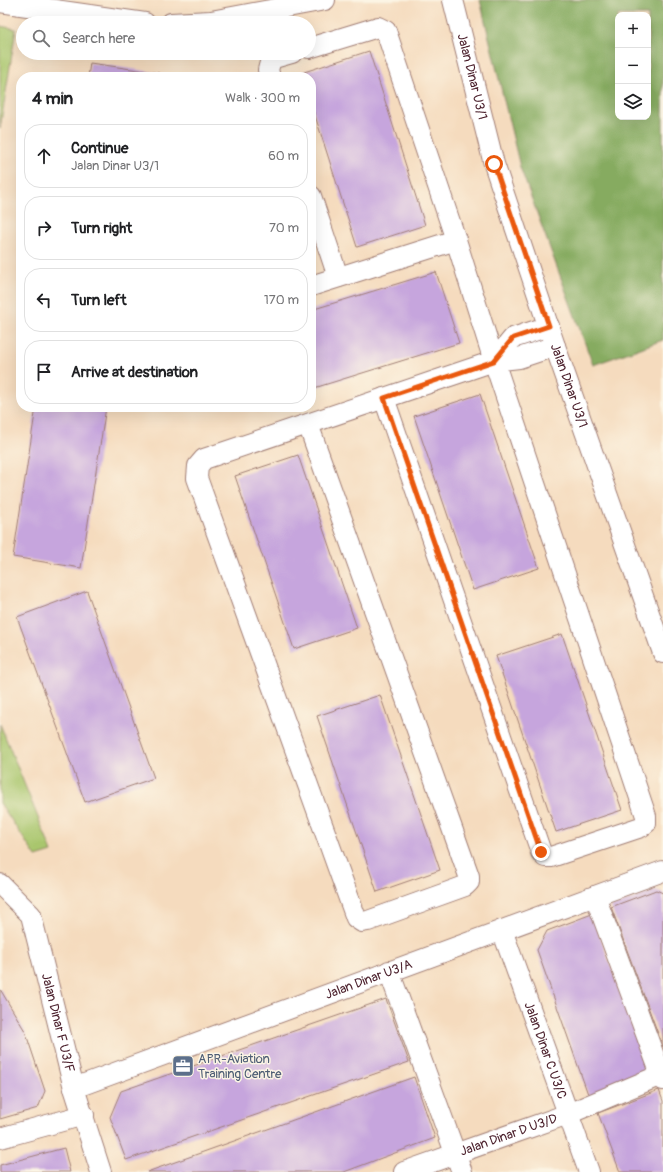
<!DOCTYPE html>
<meta charset="utf-8">
<style>
:root{--surface:#fff;--page:#f6f6f6;--text:#202124;--muted:#757577;--line:#e0e0e0}
body{margin:0;font-family:Pangolin,sans-serif;background:var(--page);color:var(--text)}
.controls{position:absolute;right:12px;top:12px;display:grid;overflow:hidden;border-radius:8px;box-shadow:0 4px 16px #0002}
.controls button{width:36px;height:36px;display:grid;place-items:center;padding:0;border:0;border-bottom:1px solid var(--line);background:var(--surface);color:var(--text);font:20px sans-serif}
.stop{position:absolute;width:12px;height:12px;margin:-9px;border:3px solid #ea580c;border-radius:50%;background:#fff}
.stop.end{background:#ea580c;border-color:#fff;box-shadow:0 1px 4px #0008}
.list{margin:0;padding:0;list-style:none}
h2{display:flex;justify-content:space-between;align-items:center;height:52px;margin:0;padding:0 16px;font-size:17px}
h2 small{font-size:13px;font-weight:400;color:var(--muted)}
.list li{display:grid;grid-template-columns:26px 1fr auto;gap:12px;align-items:center;box-sizing:border-box;height:64px;margin:0 8px 8px;padding:0 8px;border:1px solid var(--line);border-radius:16px}
.list b{display:block;font-size:15px;white-space:nowrap}
.list p{margin:0;font-size:13px;white-space:nowrap;color:var(--muted)}
.list em{font-size:13px;font-style:normal;color:var(--muted)}
.icon{flex:none;width:22px;height:22px;fill:none;stroke:currentColor;stroke-width:2;stroke-linecap:round;stroke-linejoin:round}
.map{position:relative;flex:none;width:663px;height:1172px;overflow:hidden}
.search{position:absolute;background:var(--surface);box-shadow:0 4px 16px #0002;left:16px;top:16px;width:300px;height:44px;display:flex;align-items:center;gap:10px;box-sizing:border-box;padding:0 14px;border-radius:22px;color:var(--muted);font-size:15px}
.panel{position:absolute;background:var(--surface);box-shadow:0 4px 16px #0002;left:16px;top:72px;width:300px;height:340px;border-radius:16px}
.map>svg:first-child{display:block}
.green{fill:#a9c66d;stroke:#7a724c}
.forest{fill:#86ab60;stroke:#686546;fill-rule:evenodd}
.building{fill:#c6a5dd}
.lines{fill:none;stroke-linecap:round;stroke-linejoin:round}
.minor-casing{stroke:#a07d74;stroke-width:22}
.minor{stroke:#fff;stroke-width:20}
.route{stroke:#ea580c;stroke-width:5}
.labels{text-anchor:middle;dominant-baseline:central;stroke-width:3;stroke-linejoin:round;paint-order:stroke}
.street-label{font-size:13px;fill:#4a1f2b;stroke:#fcf5e5}
.service-label{font-size:13px;fill:#4e5e75;stroke:#fcf5e5;text-anchor:start}
</style>
<div class="map">
<svg width="663" height="1172" viewBox="0 0 663 1172">
<rect width="100%" height="100%" fill="#fcf5e5"/>
<filter id="ink" filterUnits="userSpaceOnUse"><feTurbulence type="fractalNoise" baseFrequency=".025" numOctaves="2"/><feDisplacementMap in="SourceGraphic" scale="8" xChannelSelector="R" yChannelSelector="G"/><feConvolveMatrix kernelMatrix="1 2 1 2 8 2 1 2 1" color-interpolation-filters="sRGB"/></filter>
<filter id="wash" filterUnits="userSpaceOnUse"><feTurbulence type="fractalNoise" baseFrequency=".012" numOctaves="4" result="noise"/><feDisplacementMap in="SourceGraphic" scale="16" xChannelSelector="R" yChannelSelector="G"/><feGaussianBlur stdDeviation="0.9" result="paint"/><feColorMatrix in="noise" values="0 0 0 0 0 0 0 0 0 0 0 0 0 0 0 0 0 1.4 0 .05"/><feComposite in="paint" operator="in"/></filter>
<g filter="url(#wash)">
<rect width="100%" height="100%" fill="#f5dbbe"/>
<path class="green" d="M0,26L16,29L0,129Z
M0,724L52,852L36,857L0,803Z"/>
<path class="forest" d="M480,0H663V340L593,365L520,167ZM618,15H648V117H618Z"/>
<g id="blocks">
<path class="building" d="M369,51L425,225L357,247L311,103V77H303L301,73Z
M90,63L159,73L158,77H88Z
M436,272L459,343L311,389V310Z
M480,394L539,568L473,590L414,416Z
M36,407H106L81,568L13,557Z
M298,455L357,628L294,649L235,476Z
M87,591L154,778L85,802L17,617Z
M562,634L622,810L556,832L496,656Z
M380,695L440,870L377,892L317,716Z
M656,890L663,893V1047L611,907Z
M592,914L650,1075L589,1097L537,950L547,931Z
M0,989L25,1031L45,1091L38,1108L0,1119Z
M386,999L409,1062L126,1160L110,1117L121,1091Z
M414,1077L435,1138L344,1172H147Z
M659,1090L663,1101V1172H620L598,1113Z
M64,1148L70,1172H0V1165Z"/>
</g>
</g>
<g filter="url(#ink)">
<use href="#blocks" fill-opacity="0" stroke="#a07d74" stroke-width="1"/>
<g class="lines">
<g class="minor-casing">
<g id="minor">
<path id="s1" d="M453,0L494,164L555,346L663,653"/>
<path d="M0,2L145,23"/>
<path d="M171,23L211,21L325,0"/>
<path d="M309,48L378,27L386,31L456,240L494,361L646,816V823L641,827L551,857H545L541,852L384,398"/>
<path d="M270,77L268,70L271,59L292,53"/>
<path d="M311,196L338,277"/>
<path d="M311,286L456,240"/>
<path d="M494,361L513,338L549,326"/>
<path d="M308,424L469,876V882L465,886L368,921L362,922L356,918L197,478L198,466L204,459L494,361L519,358L555,346"/>
<path id="s2" d="M0,884L31,915L74,1088L101,1172"/>
<path d="M595,896L663,1080"/>
<path id="s3" d="M502,930L589,1172"/>
<path d="M389,971L462,1172"/>
<path id="s4" d="M74,1088L663,871"/>
<path d="M0,1138L84,1115"/>
<path id="s5" d="M404,1172L568,1114L663,1074"/>
</g>
</g>
<use href="#minor" class="minor"/>
</g>
</g>
<g class="lines" filter="url(#ink)">
<path class="route" d="M494,164L549,326L513,338L494,361L384,398L541,852"/>
</g>
<defs>
<g id="office-square" transform="scale(1.15)"><rect x="-9" y="-9" width="18" height="18" rx="4" fill="#5c6f8a" stroke="#fcf5e5"/><path d="M-6-3h4V-5.5h4V-3h4V5H-6ZM-1-4.5V-3h2v-1.5ZM-6 0V1H6V0Z" fill="#fff"/></g>
</defs>
<g fill-rule="evenodd">
<use href="#office-square" x="183" y="1066"/>
</g>
<g class="labels">
<g class="street-label">
<text stroke="none"><textPath href="#s1" startOffset="79">Jalan Dinar U3/1</textPath></text>
<text stroke="none"><textPath href="#s1" startOffset="403">Jalan Dinar U3/1</textPath></text>
<text stroke="none"><textPath href="#s4" startOffset="314">Jalan Dinar U3/A</textPath></text>
<text stroke="none"><textPath href="#s2" startOffset="155">Jalan Dinar F U3/F</textPath></text>
<text stroke="none"><textPath href="#s3" startOffset="128">Jalan Dinar C U3/C</textPath></text>
<text stroke="none"><textPath href="#s5" startOffset="111">Jalan Dinar D U3/D</textPath></text>
</g>
<g class="service-label">
<text x="198" y="1059">APR-Aviation<tspan x="198" dy="15">Training Centre</tspan></text>
</g>
</g>
</svg>
<div class="controls">
<button>+</button>
<button>−</button>
<button><svg class="icon" aria-label="layers" viewBox="0 0 24 24"><path d="M12 4l9 5-9 5-9-5zM3 14l9 5 9-5"/></svg></button>
</div>
<div class="stop" style="left:494px;top:164px"></div>
<div class="stop end" style="left:541px;top:852px"></div>
<div class="search"><svg class="icon" aria-label="search" viewBox="0 0 24 24"><circle cx="10" cy="10" r="6"/><path d="M15 15l6 6"/></svg>Search here</div>
<section class="panel">
<h2>4 min<small>Walk · 300 m</small></h2>
<ul class="list">
<li><svg class="icon" aria-label="ahead" viewBox="0 0 24 24"><path d="M12 20V5M6 11l6-6 6 6"/></svg><div><b>Continue</b><p>Jalan Dinar U3/1</p></div><em>60 m</em></li>
<li><svg class="icon" aria-label="right" viewBox="0 0 24 24"><path d="M7 20v-9h11M14 6l5 5-5 5"/></svg><div><b>Turn right</b></div><em>70 m</em></li>
<li><svg class="icon" aria-label="left" viewBox="0 0 24 24"><path d="M17 20v-9H6M10 6l-5 5 5 5"/></svg><div><b>Turn left</b></div><em>170 m</em></li>
<li><svg class="icon" aria-label="arrive" viewBox="0 0 24 24"><path d="M6 21V4h12l-3 4 3 4H6"/></svg><div><b>Arrive at destination</b></div></li>
</ul>
</section>
</div>
